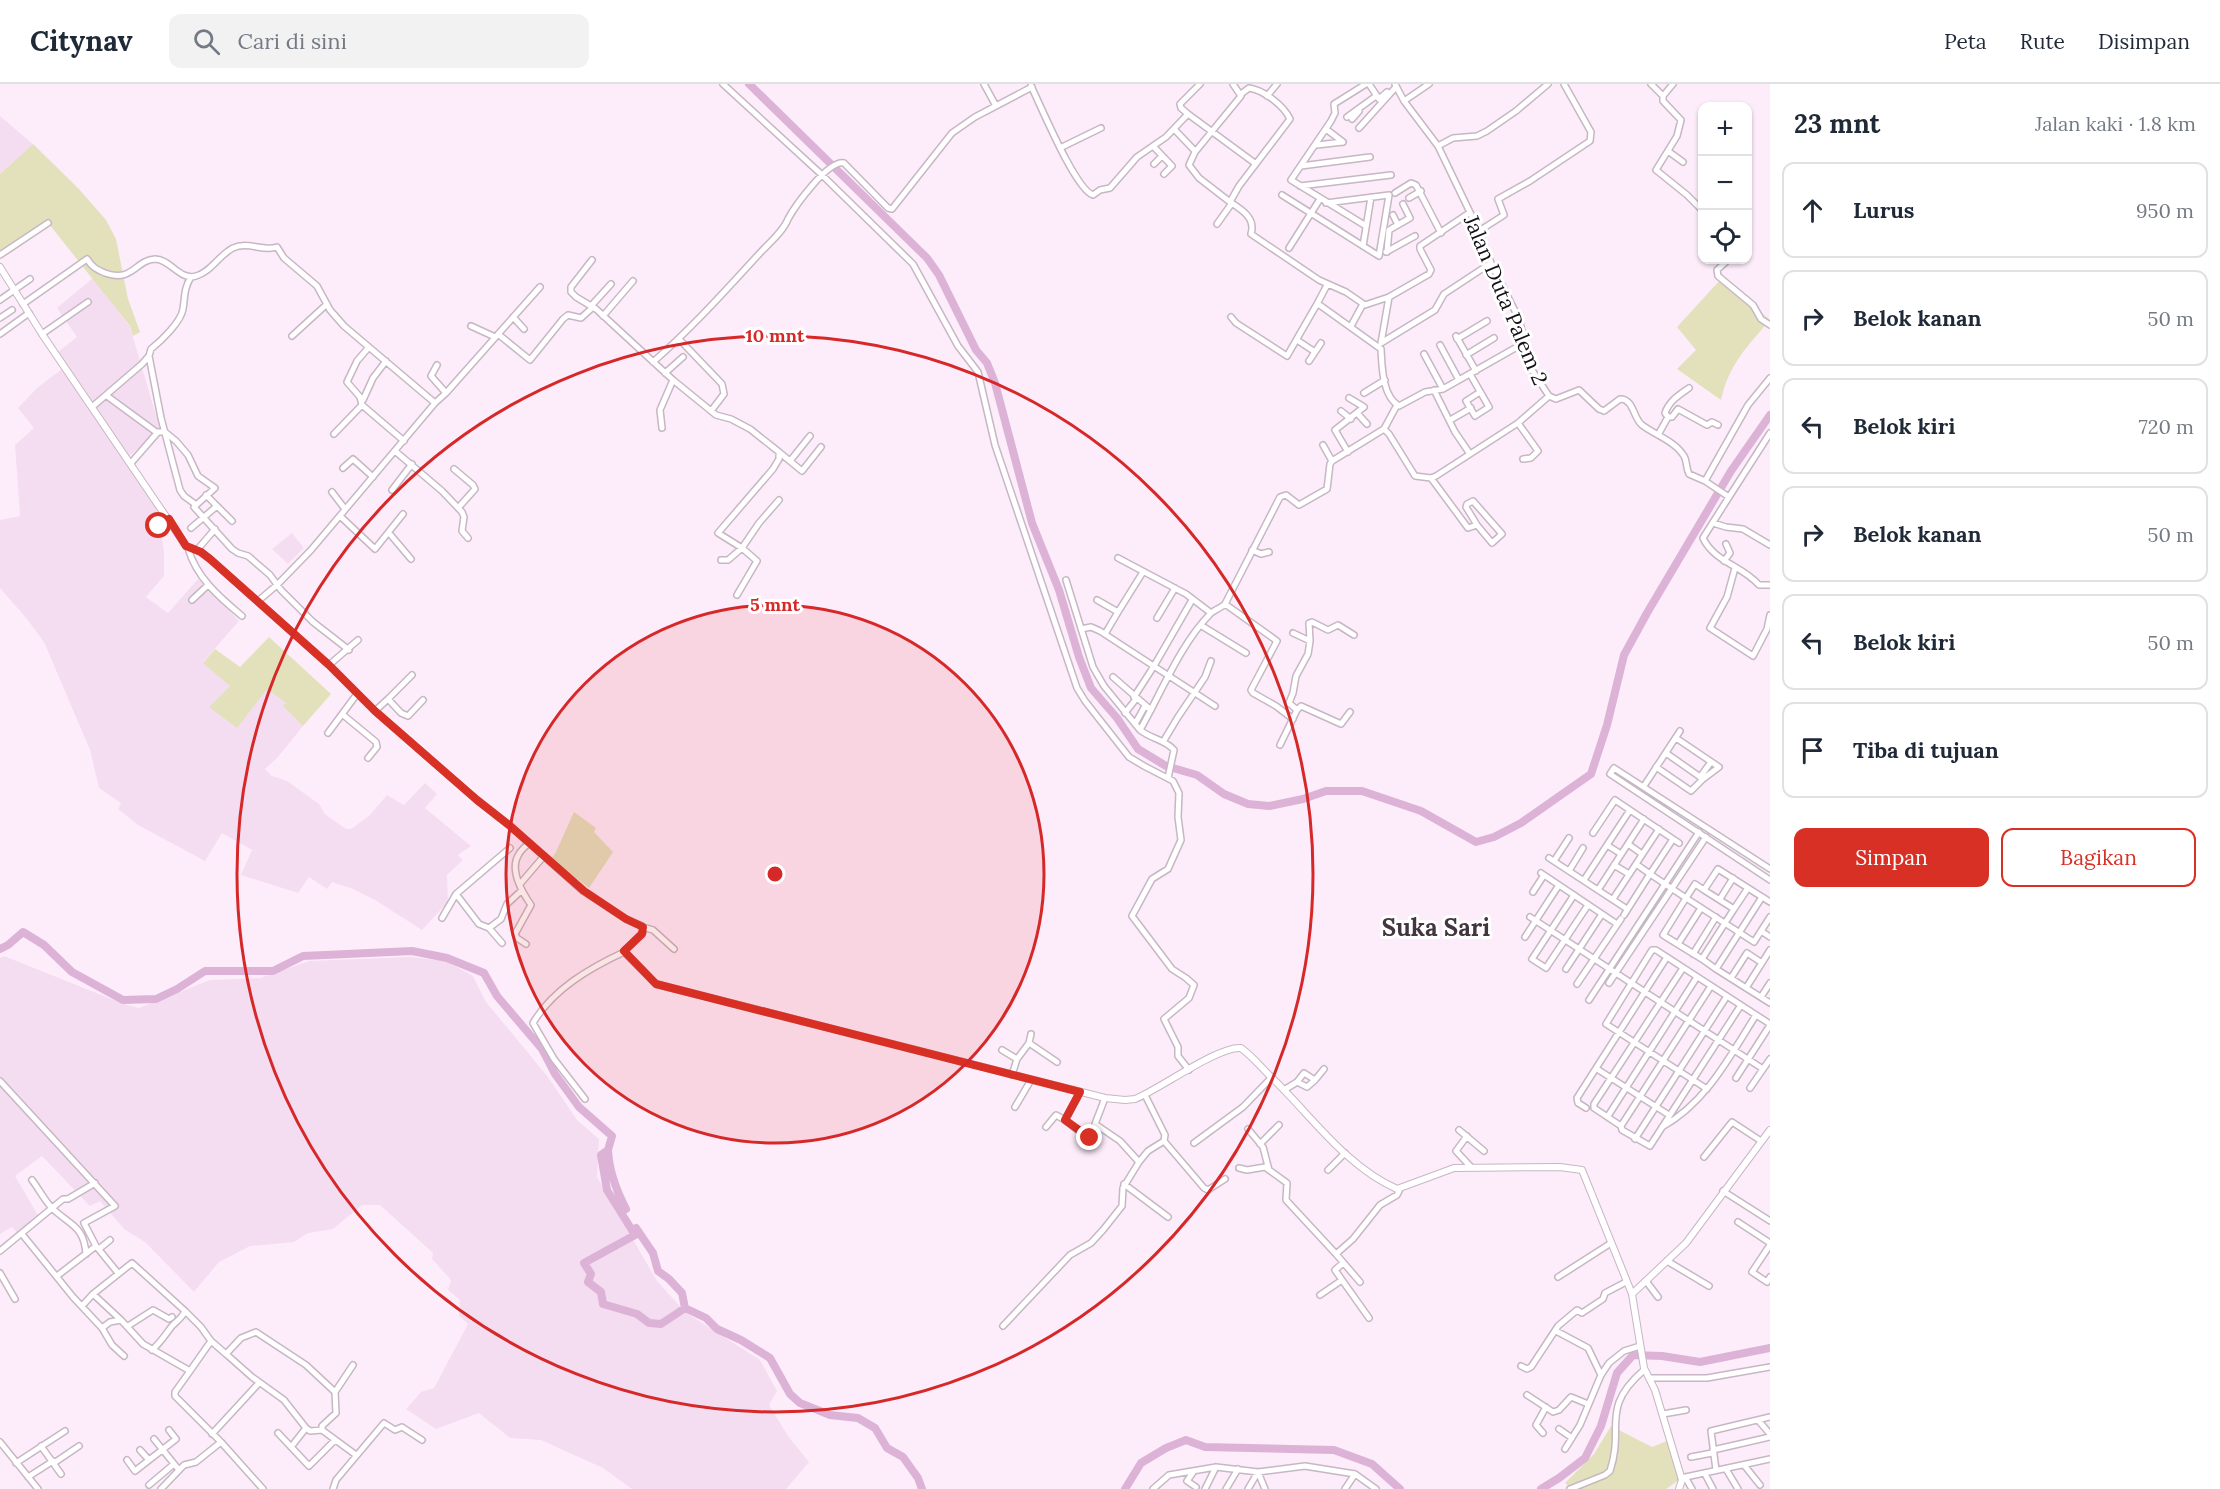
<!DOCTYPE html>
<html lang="id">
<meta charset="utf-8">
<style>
:root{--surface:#fff;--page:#f2f2f3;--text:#1f2937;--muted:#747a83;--line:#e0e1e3;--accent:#d93025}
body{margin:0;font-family:Lora,serif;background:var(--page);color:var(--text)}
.controls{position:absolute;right:18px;top:18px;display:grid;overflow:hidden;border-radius:12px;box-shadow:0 2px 4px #0004}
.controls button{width:54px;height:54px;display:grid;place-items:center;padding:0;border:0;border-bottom:2px solid var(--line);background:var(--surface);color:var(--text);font:30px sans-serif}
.stop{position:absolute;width:18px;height:18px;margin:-14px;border:4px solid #d93025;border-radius:50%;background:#fff}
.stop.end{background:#d93025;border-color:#fff;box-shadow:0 2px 6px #0008}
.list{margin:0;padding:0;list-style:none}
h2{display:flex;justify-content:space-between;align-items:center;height:78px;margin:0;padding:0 24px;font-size:26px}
h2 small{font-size:20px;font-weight:400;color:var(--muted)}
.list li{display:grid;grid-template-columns:39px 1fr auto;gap:18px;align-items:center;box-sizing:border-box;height:96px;margin:0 12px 12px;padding:0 12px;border:2px solid var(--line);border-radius:12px}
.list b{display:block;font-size:22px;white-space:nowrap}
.list em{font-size:20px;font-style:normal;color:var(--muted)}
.actions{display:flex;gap:12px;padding:18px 24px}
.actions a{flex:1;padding:14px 0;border:2px solid var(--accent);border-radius:12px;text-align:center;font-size:21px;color:var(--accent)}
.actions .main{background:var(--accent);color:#fff}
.icon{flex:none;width:33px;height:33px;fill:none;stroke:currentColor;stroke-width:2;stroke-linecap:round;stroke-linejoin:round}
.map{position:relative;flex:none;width:1770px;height:1405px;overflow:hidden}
header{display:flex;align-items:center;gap:36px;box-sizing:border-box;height:84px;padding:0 30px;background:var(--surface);border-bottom:2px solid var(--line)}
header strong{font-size:28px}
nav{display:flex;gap:33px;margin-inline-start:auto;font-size:21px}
.search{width:420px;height:54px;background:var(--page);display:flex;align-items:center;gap:15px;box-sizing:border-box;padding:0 21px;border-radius:12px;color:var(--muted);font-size:22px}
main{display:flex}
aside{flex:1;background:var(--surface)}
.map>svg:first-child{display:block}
.built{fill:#f4ddf0}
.green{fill:#e2e1bb}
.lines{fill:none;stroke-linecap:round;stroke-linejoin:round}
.river{stroke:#dcb3d6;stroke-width:8}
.minor-casing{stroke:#c7b7c4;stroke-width:8}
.tertiary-casing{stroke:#c7b7c4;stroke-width:8}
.minor{stroke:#fff;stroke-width:5}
.tertiary{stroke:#fff;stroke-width:6}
.route{stroke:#d93025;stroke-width:8}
.ring{fill:none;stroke:#d62828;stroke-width:3}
.labels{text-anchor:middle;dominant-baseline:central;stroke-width:6;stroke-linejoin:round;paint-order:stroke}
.street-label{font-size:21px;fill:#151015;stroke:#fff}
.quarter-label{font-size:24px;font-weight:bold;fill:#433641;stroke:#fff}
.centre{fill:#d62828;stroke:#fff;stroke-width:3}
.ring-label{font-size:18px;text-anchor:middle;font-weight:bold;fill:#d62828;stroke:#fff;stroke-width:6;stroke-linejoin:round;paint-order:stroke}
</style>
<header>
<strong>Citynav</strong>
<div class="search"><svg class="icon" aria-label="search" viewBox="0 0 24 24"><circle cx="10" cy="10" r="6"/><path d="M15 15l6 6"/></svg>Cari di sini</div>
<nav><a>Peta</a><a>Rute</a><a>Disimpan</a></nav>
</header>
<main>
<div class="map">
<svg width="1770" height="1405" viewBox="0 0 1770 1405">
<rect width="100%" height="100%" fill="#fdedfa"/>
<path class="built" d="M0,32L33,60L0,90Z
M93,194L130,243L160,345L126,375L166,431L159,438L164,467V492L146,513L168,529L198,495L239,537L203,578L230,602L210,622L267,605L286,619L284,622L303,642L278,673L265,685L272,692L287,697L319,720L325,730L346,745H351L369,732L387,711L404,721L425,699L437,710L425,724L471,762L458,771L463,776L447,791L448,818L422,846L375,816L353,805L332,798L327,805L309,793L298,809L241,791L252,766L222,749L205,777L138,741L118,725L121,719L99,704L90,666L44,558L27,535L0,504V436L20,432L15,361L34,344L18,324L37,304L66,282L58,268L77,253L57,224Z
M292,449L304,464L288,480L272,465Z
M4,872L124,920L139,924L210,896L260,894L309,877L410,873L446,877L473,892L486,918L548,993L577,1036L599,1055L597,1093L657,1197L685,1228L760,1276L777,1307L769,1321L788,1352L809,1378L786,1405H632L603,1384L541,1356L510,1354L479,1329L436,1345L406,1325L421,1308L434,1304L468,1240L459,1232L460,1216L448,1206L451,1196L432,1175L433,1169L380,1121H362L333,1145L308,1149L294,1158L250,1162L219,1178L194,1208L145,1158L124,1145L100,1117L90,1122L42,1072L15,1092L39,1133L18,1150L12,1143L0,1150V874Z"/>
<path class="green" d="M33,60L79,105L106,136L116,155L128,215L140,248L133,252L130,242L49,140L0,171V90Z
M1722,194L1770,236C1747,263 1729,280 1721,316L1677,285L1696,266L1677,243Z
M269,553L331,610L303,642L283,622L286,619L267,605L237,644L209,623L230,602L203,579L215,565L240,583Z
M574,728L596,744L594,748L613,768L589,804L551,775L556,768Z
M1611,1342L1652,1363L1667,1357L1682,1394L1666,1405H1572L1565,1399L1594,1370Z"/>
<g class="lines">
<path class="river" d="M749,0L927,174L939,191L976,266L987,279L995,299L1032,439L1059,506L1079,573L1091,604L1117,634L1138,665L1166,682L1197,691L1224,710L1248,720L1269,722L1303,715L1326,707H1362L1421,727L1476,758L1494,753L1521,739L1591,690L1607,641L1624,571L1647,529L1731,387L1770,331
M0,865L8,861L23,848L44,861L72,888L123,916L156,915L177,905L205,887H273L303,872L412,867L447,874L484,889L497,912L542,965L555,990L579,1023L612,1052L608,1066L601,1071L607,1106L635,1151L584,1179L591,1190L588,1198L601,1208L603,1220L637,1230L649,1239L661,1240L685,1224L706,1234L717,1245L741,1256L770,1274L790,1310L800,1319L830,1331L858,1334L875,1344L887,1364L903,1373L918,1394L922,1405
M608,1066C609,1088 616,1106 626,1125
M636,1144L653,1169L658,1187L669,1195L682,1209L685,1224
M1125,1405L1141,1379L1166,1364L1186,1356L1205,1363L1334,1366L1372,1380L1400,1405
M1541,1405L1559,1394L1585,1374L1601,1342L1617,1289L1633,1271L1662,1272L1700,1278L1770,1264"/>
<g class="minor-casing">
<path id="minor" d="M723,0L822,91L913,180L958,262L978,288L995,361L1077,604L1085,617L1129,673L1144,682L1173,697L1179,709L1178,733L1181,756L1168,785L1152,795L1132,832L1172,885L1186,894L1194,901L1189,914L1164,935L1178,963V972L1189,986
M984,0L996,22
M1366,0L1334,20L1335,29L1331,37L1291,96L1366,142
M1369,0L1379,15L1387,8
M1395,0L1404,17L1438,62L1479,147L1491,179L1519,235L1532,286L1549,312L1556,315L1579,306L1599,325L1604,327L1620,315C1634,315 1633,334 1642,341C1655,351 1675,357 1684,372C1687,377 1686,384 1689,390L1705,397L1729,413L1703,454C1714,478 1743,482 1759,501H1770
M1651,0L1663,12L1673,0
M1031,2C1041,22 1075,105 1093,111L1100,106L1110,104L1137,73L1166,53L1188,30L1181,24L1180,20L1200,0
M1241,10L1249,4C1264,6 1284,22 1290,35L1239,102L1230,118C1242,126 1256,134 1251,150L1319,196L1346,208L1365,221L1389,213L1429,190L1431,186L1420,165V162L1469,129
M1267,12L1277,0
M1663,12V17L1681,36L1677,52L1656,86L1687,111L1702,126
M1404,17L1429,0
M1188,30L1256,80
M1347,33L1376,12
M1352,35L1359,27
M1359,44L1396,3
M1174,45L1195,67
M1326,45L1343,58
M1317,61L1343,58
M1153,62L1172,82L1164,90
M1438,62L1453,54L1477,52L1487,47L1516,27L1548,0
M1060,64L1101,44
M1668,67L1683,78
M1154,80L1162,72
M1301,82L1370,73
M1300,102L1391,91
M1395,109L1411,99L1416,101L1441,149
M1282,111L1379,172L1389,111L1326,119
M1409,114L1421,107
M1230,118L1199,94L1189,81L1195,68L1241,12L1233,0
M1393,131L1398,141
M1217,140L1232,119
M1479,147L1504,131L1498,115L1530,97L1590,57L1591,48L1564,0
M1363,162L1371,113
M1289,164L1320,115
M1386,168L1415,152
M1387,168L1389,146L1410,134L1403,120
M0,171L48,139
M592,176L571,203V208L576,213L596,225L673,296L716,331L731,335L750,345L779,368V375L773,385L718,449L742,464L759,439L779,416
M1728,176L1717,186L1718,192L1753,221L1761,235L1770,241
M0,216L30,195
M23,220L87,175C93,184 96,185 105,189C133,199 135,176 155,175C170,175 180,197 196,192C211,188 219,171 233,164C248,157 263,168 277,163L284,174L317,202L330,226L344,242L435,319
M1317,220L1327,201
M591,222L611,200
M603,232L633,197
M513,233L524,245
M1231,233L1236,239L1287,272L1317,220L1321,222L1381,265C1382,282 1382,312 1399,322L1425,308L1443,305L1524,259
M0,234L12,226
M471,242L495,253
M1351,242L1363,220
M0,250L29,229
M42,250L88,218
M498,250L530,276L563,235L568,231L581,234L592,224
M292,252L327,220
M1456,252L1476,287
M679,255L722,300L724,310L711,327
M1457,255L1487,237
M1297,256L1315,268L1309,277
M1381,259L1435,226L1444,210L1491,179
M1381,259L1389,213
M1440,261L1459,296
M1315,268L1321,259
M1424,270L1443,305
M1466,271L1494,254
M149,272L161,334L180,406L184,412L195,420
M653,278C691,245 725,207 759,170C768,160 783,148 788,135C795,122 828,76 844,79L888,124L892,125L952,49L975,33L1032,3
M437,281L431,292L446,309
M665,289L683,273
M1470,290L1489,323L1475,332L1466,317L1480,308
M1434,306L1455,348L1470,370
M1364,309L1385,296
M107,312L152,345L156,348H165L176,357L188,371L198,392L215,404L194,423L232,465L238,469L248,472L270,491L281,506L313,538L349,566
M363,316L373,294L386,277
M362,321L360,313L347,298L357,277L369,263
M92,323L142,280L149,272L151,265C161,257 181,238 183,225C185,212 184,204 191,193
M1341,327L1351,335
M1357,329L1367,340
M1668,333L1665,329C1669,317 1679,311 1689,304
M1452,335L1471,324
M1518,339L1538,367L1531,374L1523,375
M662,344L660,326L673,296
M1384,345L1397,321
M334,350L362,321L404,357
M1658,351L1668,333H1672L1678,325L1707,341L1712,338L1718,341
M1323,361L1332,377
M395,367L442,407L462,428L464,433L462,447L468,454
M779,368L802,387L821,363
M1348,368L1335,346L1364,323L1349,314
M790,377L810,352
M131,379L158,348
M343,384L353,375L373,393
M454,385L473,401L475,405L458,424
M1431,394L1468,444L1477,441L1492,459L1502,450L1473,417L1467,420L1466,423L1477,441
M1705,397L1748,321L1770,294
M392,406L412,380
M332,408L345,425
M206,411L232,437
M1729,413L1770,349
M340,432L375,465L403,430
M1713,439L1726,443L1743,445L1770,461
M191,444L217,422
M157,446L161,439L169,435
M389,449L411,475
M188,464C196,493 219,513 242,532
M197,466L215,445
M1252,466L1261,470L1269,468
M1118,474L1186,510L1211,529
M721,476H728L742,464L757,477L737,511
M1724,477L1730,469L1726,460
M1735,484L1727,513L1710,544L1753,572L1767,545L1770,531
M1066,496L1093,583L1104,602L1140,646
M192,516L208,501
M1097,516L1118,528L1143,488
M258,517L277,501L311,466L435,319L446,309L540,203
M1225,520L1277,557L1251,606L1253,609L1276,622L1293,635
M1157,534L1175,504
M1202,542L1246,569
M1081,545L1091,543L1100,547L1215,622
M1293,549L1310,557
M1105,550L1118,528
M329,581L358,556
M1113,593L1151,626
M1134,613L1154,582L1192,516
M388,615L412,591
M1297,626L1301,622L1341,640L1350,628
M375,627L388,615L401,629L408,632L423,616
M1125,629L1136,615
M342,630L376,658L377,663L368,674
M1135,640L1145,622
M328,649L357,610
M1163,658L1178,633L1205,593L1211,577
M1280,661L1297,626L1289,619L1293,609L1296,592L1308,570L1310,557L1309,539L1312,538L1328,546L1338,541L1354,551
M1666,669L1703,695L1719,683L1676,654
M1656,683L1691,707L1703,695
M1700,693L1711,678
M1168,694L1174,666C1166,656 1151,655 1140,646C1161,609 1180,561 1210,530C1214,526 1221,524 1225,520L1280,413L1286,411L1299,421L1327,405L1330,380L1332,377L1384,345L1389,350L1415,392L1431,394L1436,392L1518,339L1549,312
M1644,702L1680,647
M1593,749L1615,716L1673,755
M1628,760L1642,770
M1607,761L1621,770
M1549,774L1627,825
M1554,777L1569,754
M1636,780L1659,745
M1614,781L1629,790
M1770,785L1614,684L1610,690L1770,796
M1569,787L1583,764
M1541,789L1617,840
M1584,796L1630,726
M520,800L544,772
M1748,804L1734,825L1704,806L1718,785L1770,818
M1598,806L1644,735
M1533,808L1544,791
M456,810L479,840L489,844
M1574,811L1532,875L1546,884L1588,821
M1762,813L1716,885L1770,919
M1613,815L1636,780L1650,790L1673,755L1679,759
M1720,815L1733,794
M1734,825L1702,875L1663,851L1686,814L1754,858L1770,833
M1624,831L1650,790L1686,814L1695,800L1704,806
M1530,833L1763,985
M442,834L456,810L510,764
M643,843L653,846L674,865
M1761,847L1770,853
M1525,853L1559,801
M502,859L489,844L501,835L507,820L522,806
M526,860L517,854L515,850L531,821C522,808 509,785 519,770C521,766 526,762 529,759
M1678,860L1701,824
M1693,870L1716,833
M1702,875L1716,885
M1683,884L1594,1020V1024L1621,1042L1622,1046L1650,1062L1741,921
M1566,885L1602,830
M1731,894L1747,869L1762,879
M1609,899L1706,753
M1577,900L1621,835
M1746,904L1770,866
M1761,913L1770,899
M1589,916L1699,748
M1029,959L1057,978
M1002,966L1017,975L1012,991
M1017,975L1029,959L1031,950
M1597,985L1669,1031
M1736,994L1770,941
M0,997L115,1122L84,1139L96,1162
M1297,998L1307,1003L1315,996
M1750,1004L1770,975
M1707,1005L1606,940L1652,866H1656L1770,940
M1284,1006L1297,998L1304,989L1315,996L1324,985
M1080,1008L1065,1036L1088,1054L1091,1053L1099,1043
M1145,1011L1165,1051L1164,1057L1204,1104L1208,1106L1225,1095
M1105,1014L1095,1040L1120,1057L1139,1078
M585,1015L554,975L533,939C553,905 590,884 624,868
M1015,1023L1031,996
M1586,1024L1578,1019L1577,1014L1667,873
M1608,1032L1697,893
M1621,1042L1711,902
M1046,1043L1056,1031L1065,1036
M1662,1043C1706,1019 1730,972 1756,931
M1248,1045L1263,1063L1269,1086
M1459,1046L1484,1067
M1467,1052L1456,1067L1471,1083
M1635,1055L1727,912
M1194,1059L1243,1023L1272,993
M1260,1060L1279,1041
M1704,1073L1732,1038L1761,1057
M1239,1084L1247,1086L1265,1083L1287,1099L1286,1116L1336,1170L1353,1155L1380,1121L1397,1111L1400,1105
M1328,1086L1345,1069
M32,1096C39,1105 44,1116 52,1124C69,1141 84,1141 86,1170
M1124,1100L1168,1133
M1723,1107L1770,1137
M1738,1138L1770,1159
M22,1150L73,1213L102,1244L112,1261L124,1272
M1770,1161L1752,1188L1767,1198L1770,1193
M99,1165L110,1156
M0,1167L63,1115H68L95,1099
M1336,1170L1360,1198
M1667,1177L1709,1202
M0,1189L15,1215
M57,1192L96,1162L118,1189
M1558,1193L1611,1159
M1342,1196L1369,1234
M1646,1197L1658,1213
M93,1210L121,1236
M1320,1211L1342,1196L1335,1186L1343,1179
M82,1222L93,1210L132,1179L185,1227L201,1243L211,1257L226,1270L241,1254L256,1248L306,1281L335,1308
M128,1242L153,1226L169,1235L172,1233
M1003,1242L1070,1171L1091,1159L1103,1146L1122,1122L1123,1104L1139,1078L1148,1067L1164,1057
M102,1244L110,1238L121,1236L143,1260L190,1287L175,1308V1312L221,1358L263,1405
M1556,1247L1588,1264L1601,1291
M152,1266C161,1258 165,1251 172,1242C177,1237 182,1234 185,1227
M226,1270L252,1293L284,1316L306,1344L291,1363
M353,1281L335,1308L336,1329L322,1342V1346L356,1371
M1521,1282L1527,1285L1531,1283L1558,1242L1577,1226L1582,1229L1603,1215L1605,1209L1626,1198
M190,1287L211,1257
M1650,1294H1707L1770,1283
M1527,1311L1553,1328L1559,1326L1571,1313L1588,1320
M1663,1330L1686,1326
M1758,1336L1770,1350
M306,1344L310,1347L322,1346
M1559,1345L1572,1354
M278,1349L309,1382L335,1356
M1543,1349L1536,1341L1546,1323
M212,1350L259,1299
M154,1355L179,1386
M0,1358L38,1405
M41,1362L61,1390
M1565,1365L1580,1341L1601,1291L1609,1279L1624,1267L1640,1262
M140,1366L149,1376
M1713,1366L1770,1353
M1691,1373L1712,1369
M127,1376L135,1387L176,1355L169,1346
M16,1379L65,1347
M54,1379L79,1362
M1744,1381L1760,1401
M1726,1385L1738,1405
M1716,1386L1711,1347L1770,1333
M1194,1387L1187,1397L1196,1403
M1258,1388L1265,1405
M1705,1390L1713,1405
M28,1393L53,1377
M1685,1393L1692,1405
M1681,1394L1770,1375
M149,1401L174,1380
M161,1405L184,1381L196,1378L221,1358
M333,1405L336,1396L384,1339L395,1346L402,1343L422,1356
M1153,1405L1169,1391L1216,1383L1258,1388L1305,1382L1355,1390L1376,1405
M1205,1405L1216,1383
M1226,1405L1238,1385
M1248,1405L1258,1388
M1345,1405L1355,1390
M1570,1405L1605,1391L1610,1387C1625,1342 1599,1325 1644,1286"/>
</g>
<g class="tertiary-casing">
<path id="tertiary" d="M0,183L42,250L186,462L197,466L210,475L329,581L375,627L477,716L509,741L583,807L626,835L642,842L643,848L624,868L656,900L1105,1014L1125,1016L1135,1015C1160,1005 1218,962 1241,964C1252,972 1261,983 1271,993C1311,1031 1345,1082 1397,1105L1454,1084L1560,1083L1582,1086L1632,1210L1644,1284L1655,1306L1682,1396L1679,1405
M1632,1210L1686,1159L1770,1046"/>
</g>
<use href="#minor" class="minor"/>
<use href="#tertiary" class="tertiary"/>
</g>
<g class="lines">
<path class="route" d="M159,442L169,435L186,462L201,468L210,475L329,581L375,627L477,716L509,741L584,807L626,835L643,843L642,850L624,867L656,900L1080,1008L1065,1036L1090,1054"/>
</g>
<circle cx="775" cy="790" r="269" fill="#d62828" fill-opacity=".12"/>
<g class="ring">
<circle cx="775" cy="790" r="269"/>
<circle cx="775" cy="790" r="538"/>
</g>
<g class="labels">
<g class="street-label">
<text transform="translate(1506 216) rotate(67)">Jalan Duta Palem 2</text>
</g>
<g class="quarter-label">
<text x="1436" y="843">Suka Sari</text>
</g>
</g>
<circle cx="775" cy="790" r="9" class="centre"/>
<g class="ring-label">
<text x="775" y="258">10 mnt</text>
<text x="775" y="527">5 mnt</text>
</g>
</svg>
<div class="controls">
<button>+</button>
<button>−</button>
<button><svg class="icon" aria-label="locate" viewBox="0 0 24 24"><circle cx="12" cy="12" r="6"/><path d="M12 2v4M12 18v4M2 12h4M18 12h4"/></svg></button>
</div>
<div class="stop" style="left:159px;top:442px"></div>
<div class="stop end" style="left:1090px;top:1054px"></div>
</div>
<aside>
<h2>23 mnt<small>Jalan kaki · 1.8 km</small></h2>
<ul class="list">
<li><svg class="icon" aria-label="ahead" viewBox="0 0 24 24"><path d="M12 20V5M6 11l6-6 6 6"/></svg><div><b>Lurus</b></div><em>950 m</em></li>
<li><svg class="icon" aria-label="right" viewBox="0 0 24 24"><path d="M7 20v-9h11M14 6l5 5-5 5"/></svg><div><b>Belok kanan</b></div><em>50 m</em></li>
<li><svg class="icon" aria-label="left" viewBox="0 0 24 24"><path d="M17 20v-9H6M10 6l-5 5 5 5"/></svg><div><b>Belok kiri</b></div><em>720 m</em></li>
<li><svg class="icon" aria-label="right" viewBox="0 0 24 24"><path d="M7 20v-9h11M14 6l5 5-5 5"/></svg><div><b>Belok kanan</b></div><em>50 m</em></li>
<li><svg class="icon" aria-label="left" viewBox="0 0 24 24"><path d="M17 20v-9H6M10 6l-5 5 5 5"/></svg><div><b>Belok kiri</b></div><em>50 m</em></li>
<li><svg class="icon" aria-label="arrive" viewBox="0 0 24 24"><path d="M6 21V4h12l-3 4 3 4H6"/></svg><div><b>Tiba di tujuan</b></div></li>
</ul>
<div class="actions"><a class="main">Simpan</a><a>Bagikan</a></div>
</aside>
</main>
